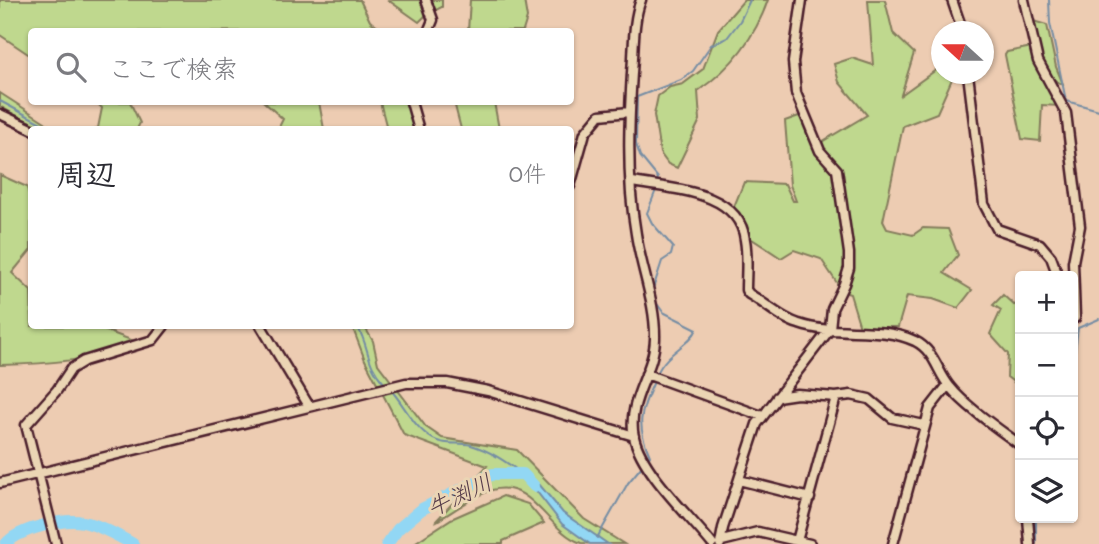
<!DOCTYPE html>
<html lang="ja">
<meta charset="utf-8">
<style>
:root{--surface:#fff;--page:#f2f2f3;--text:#2b2b33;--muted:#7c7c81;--line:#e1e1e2}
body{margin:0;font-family:Mali,"Klee One",sans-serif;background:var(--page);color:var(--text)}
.controls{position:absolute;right:21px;bottom:21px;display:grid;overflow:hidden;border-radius:7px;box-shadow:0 2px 5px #0004}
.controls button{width:63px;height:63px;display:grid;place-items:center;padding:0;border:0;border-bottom:2px solid var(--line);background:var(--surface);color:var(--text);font:35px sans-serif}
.compass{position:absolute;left:931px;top:21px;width:63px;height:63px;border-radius:50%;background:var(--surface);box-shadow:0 2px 5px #0004;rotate:291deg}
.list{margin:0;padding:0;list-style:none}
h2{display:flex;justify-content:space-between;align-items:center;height:91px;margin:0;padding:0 28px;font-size:30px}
h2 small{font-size:23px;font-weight:400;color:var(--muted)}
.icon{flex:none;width:38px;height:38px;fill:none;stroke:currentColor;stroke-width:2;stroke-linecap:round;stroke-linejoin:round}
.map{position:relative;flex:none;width:1099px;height:544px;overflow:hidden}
.search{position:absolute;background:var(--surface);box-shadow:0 2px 5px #0004;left:28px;top:28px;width:546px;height:77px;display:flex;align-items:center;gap:18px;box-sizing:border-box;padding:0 24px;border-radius:7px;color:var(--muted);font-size:26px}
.panel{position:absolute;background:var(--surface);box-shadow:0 2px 5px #0004;left:28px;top:126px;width:546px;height:203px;border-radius:7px}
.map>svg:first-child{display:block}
.green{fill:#bfd88e;stroke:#847c5c;stroke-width:2}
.water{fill:#92d7f4;stroke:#758da4;stroke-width:2}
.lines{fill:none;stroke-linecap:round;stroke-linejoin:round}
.stream{stroke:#758da4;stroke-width:2}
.river{stroke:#92d7f4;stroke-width:12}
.minor-casing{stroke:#4a1f2b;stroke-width:13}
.minor{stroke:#ebd5b4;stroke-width:8}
.labels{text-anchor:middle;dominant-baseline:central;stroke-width:6;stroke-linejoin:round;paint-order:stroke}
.water-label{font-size:23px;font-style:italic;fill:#553b49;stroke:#ebd5b4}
</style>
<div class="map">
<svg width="1099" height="544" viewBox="0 0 1099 544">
<rect width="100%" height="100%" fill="#edccb2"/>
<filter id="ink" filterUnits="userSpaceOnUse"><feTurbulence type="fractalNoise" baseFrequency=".0143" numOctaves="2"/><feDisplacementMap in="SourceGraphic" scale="14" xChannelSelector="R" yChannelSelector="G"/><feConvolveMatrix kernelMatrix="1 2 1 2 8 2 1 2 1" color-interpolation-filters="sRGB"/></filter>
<g filter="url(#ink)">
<path class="green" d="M0,0H360L370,21L383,31L32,32L31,56L0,35Z
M388,0H442V7L426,15L419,22Z
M470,0H524L527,18L523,31H468Z
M744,0H768C755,38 731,68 698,91L700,120L677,168L668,164L660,153L654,115L658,96L670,87L683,84L703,69L718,30Z
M868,0H885L893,33L914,53L901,95L936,70L941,68L942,74H947L952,79L937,113L903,126L883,221L887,229L913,235L923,228L948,229L958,255L944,273L972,290L958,308L933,299L907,296L898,327H860L850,294L838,290L837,283L821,259L794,250L781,258L749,237L742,220L733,209L744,182L785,184L793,201H796L790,185L785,121L799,116L814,136L823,141L867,115L839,82L834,64L852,58L873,65Z
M1033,21L1047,25L1056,67L1063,84C1042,80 1036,39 1033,21Z
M1032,47L1059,106L1042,105L1040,141L1022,139L1005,55L1007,52Z
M0,93L45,122L52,129C43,130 9,112 0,106Z
M96,102H130L140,123L137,129H96L98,128L102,108Z
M264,102H319L324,129H278L283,119Z
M380,102H405L415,121L416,129H387Z
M454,102H494L499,129H461Z
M0,175L27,187L31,202V250L12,273L31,291L32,326H93L142,344C93,360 51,364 0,365Z
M1003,295L1014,305L1020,303V387L1007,377L1008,354L990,334L1001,310L993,305Z
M352,326H364L373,341L378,364L426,427L442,438L517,450L584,519L624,544C612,544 593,544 581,543C547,531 533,479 492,490C475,495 451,513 435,522L487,466L404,435L365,360Z
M503,496L528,504L544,523L503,541V544H413L451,519Z"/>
<path class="water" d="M523,474L539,484L563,513L608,544H590L562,524Z"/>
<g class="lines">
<path class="stream" d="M1049,0L1050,23L1066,101L1099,110
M0,101L41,123L48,130
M657,181L658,178L640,156L636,144L637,97L681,80L693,71L711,45L727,38L740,21L750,0
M653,289L662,261L671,255L673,247L652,223L647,213L656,190
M655,301L663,312L697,329C690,345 666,352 657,374
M357,326C370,347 365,363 384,383
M1073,367L1078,328L1099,319
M391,390C405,406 414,428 433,439C445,446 459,442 471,445C491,451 506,462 523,474
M648,459L650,456C635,422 641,412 655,379
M1036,518V544
M597,538L628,483L642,466"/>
<path class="river" d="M6,544C18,529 64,518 83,522C100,525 118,536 133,544
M387,544L398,529L422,509L493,474H523L534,486"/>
<g class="minor-casing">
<path id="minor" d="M426,0L433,20L428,32
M641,0C634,18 634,39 633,58C629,115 626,177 636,234C641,268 656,304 655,339C654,373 626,401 634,437C642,472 689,515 712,544
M952,0L963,32
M1024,0L1038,61L1066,113L1080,226L1073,262L1075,318L1073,319
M968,74L984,204L997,229L1040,244L1051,257L1058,276
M411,102L419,130
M0,114L34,130
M632,182C670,189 739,190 745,240C748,256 746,274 746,290L749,294C765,303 781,319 799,324C836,337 879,324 915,341C935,351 937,372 950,387C965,406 1000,430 1020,445
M570,186L585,133L600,115L629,112
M261,326L309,406
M646,374L762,416
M777,397L797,394L836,397L851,395L869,399L892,418L924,425
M739,480L810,498
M0,483L406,383H447L488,391L634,436
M1028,518L1030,544
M722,541L758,532L810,544
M797,541L836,397
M56,544L26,425L57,390L71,369L84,361L153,340L164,326
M720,544L723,528L757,424L830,329L832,309L844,284L849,268V253L837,170L820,151L796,93L793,62L802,0
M893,544L930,408L948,385"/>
</g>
<use href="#minor" class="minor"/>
</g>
</g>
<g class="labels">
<g class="water-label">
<text transform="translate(459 494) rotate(-25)">牛渕川</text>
</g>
</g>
</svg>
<div class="controls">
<button>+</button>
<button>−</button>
<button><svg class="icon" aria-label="locate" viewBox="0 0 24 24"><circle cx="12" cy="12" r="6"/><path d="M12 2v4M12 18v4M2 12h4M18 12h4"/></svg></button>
<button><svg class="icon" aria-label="layers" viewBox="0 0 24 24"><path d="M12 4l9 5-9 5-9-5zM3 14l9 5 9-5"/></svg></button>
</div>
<svg class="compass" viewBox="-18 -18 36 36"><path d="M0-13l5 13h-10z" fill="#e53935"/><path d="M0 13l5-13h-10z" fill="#7c7c81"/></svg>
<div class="search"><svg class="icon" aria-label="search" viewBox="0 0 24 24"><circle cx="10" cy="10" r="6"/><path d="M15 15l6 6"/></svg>ここで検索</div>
<section class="panel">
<h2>周辺<small>0件</small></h2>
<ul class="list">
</ul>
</section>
</div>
